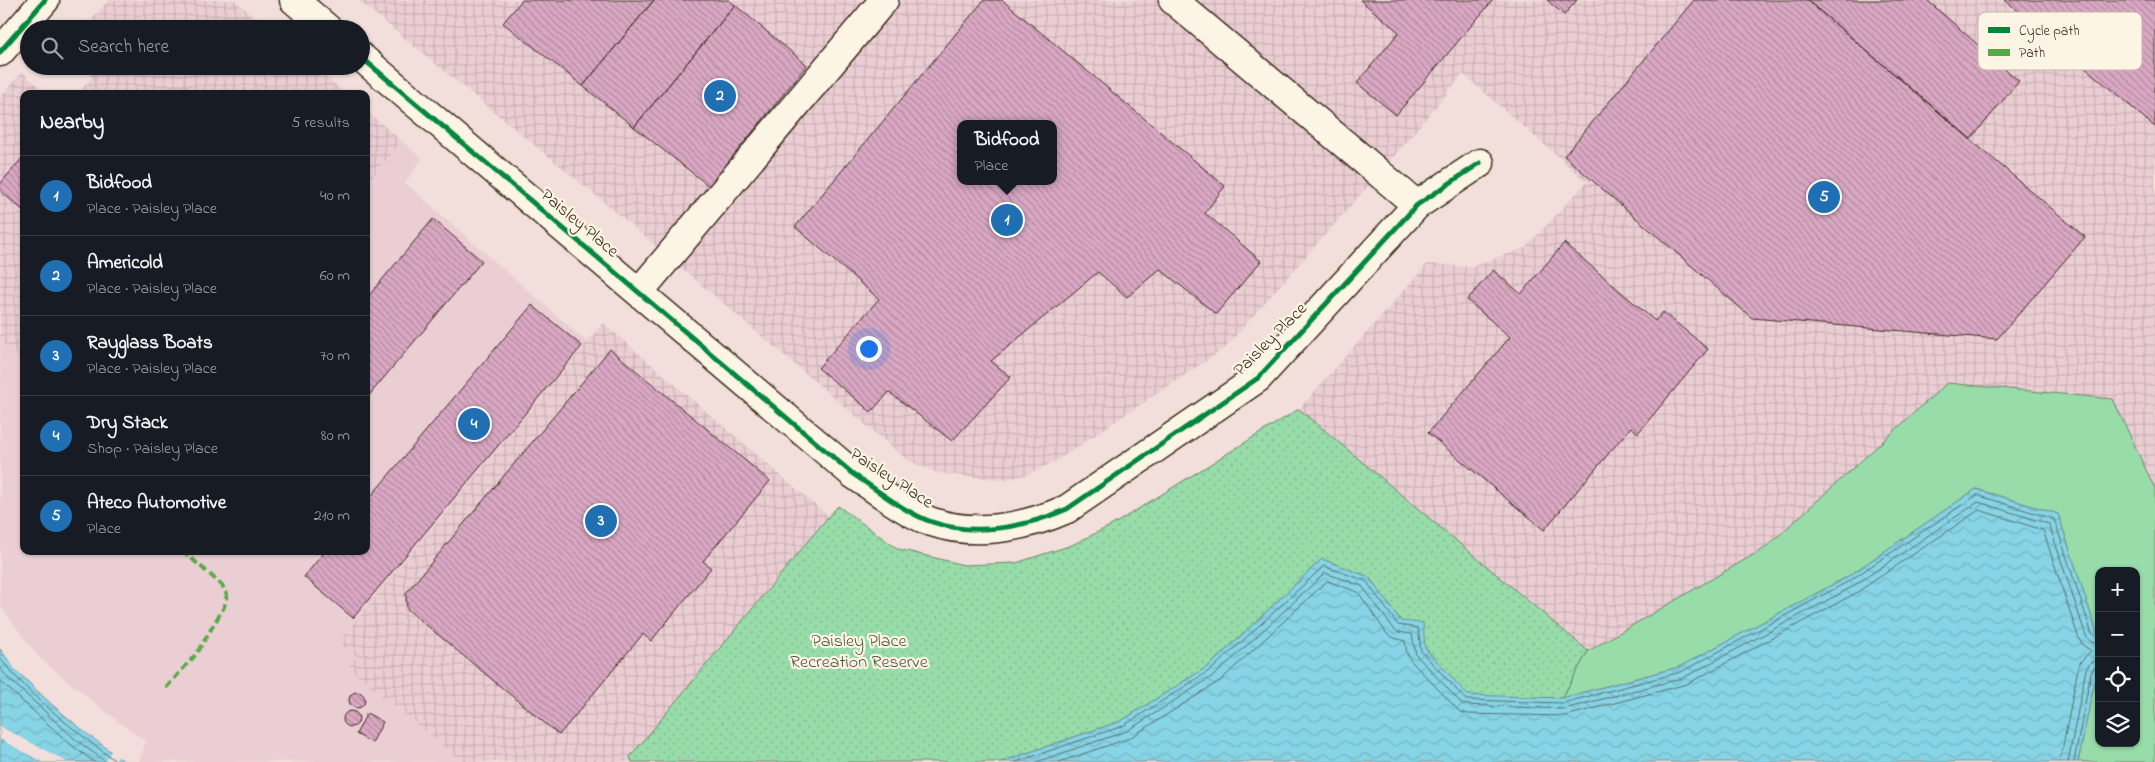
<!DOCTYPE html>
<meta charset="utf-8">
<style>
:root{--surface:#171b24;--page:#242831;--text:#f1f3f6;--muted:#9ea1a6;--line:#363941;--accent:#1f6fb2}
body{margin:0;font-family:"Indie Flower",sans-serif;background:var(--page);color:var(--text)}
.controls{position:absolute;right:15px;bottom:15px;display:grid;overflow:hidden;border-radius:10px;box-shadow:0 1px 4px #0004}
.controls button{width:45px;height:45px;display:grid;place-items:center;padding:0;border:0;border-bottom:1px solid var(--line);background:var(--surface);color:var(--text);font:25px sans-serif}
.you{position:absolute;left:868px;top:348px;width:18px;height:18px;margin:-12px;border:4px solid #fff;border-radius:50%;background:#1a73e8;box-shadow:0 0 0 8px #1a73e833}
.badge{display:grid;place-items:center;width:32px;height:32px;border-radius:50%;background:var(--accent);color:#fff;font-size:16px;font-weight:700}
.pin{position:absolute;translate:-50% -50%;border:2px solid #fff;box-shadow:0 1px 5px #0006}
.popup{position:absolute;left:957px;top:120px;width:100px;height:65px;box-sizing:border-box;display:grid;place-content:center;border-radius:10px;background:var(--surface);filter:drop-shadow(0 1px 4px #0005);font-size:16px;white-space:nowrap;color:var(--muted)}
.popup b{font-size:19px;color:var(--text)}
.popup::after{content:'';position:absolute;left:50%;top:100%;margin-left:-10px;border:10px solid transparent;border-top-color:var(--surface)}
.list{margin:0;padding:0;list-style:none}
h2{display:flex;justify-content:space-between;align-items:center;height:65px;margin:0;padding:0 20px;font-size:21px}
h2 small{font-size:16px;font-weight:400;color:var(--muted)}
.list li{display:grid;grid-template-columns:32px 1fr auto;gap:15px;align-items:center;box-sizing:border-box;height:80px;padding:0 20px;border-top:1px solid var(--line)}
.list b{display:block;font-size:19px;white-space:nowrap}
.list p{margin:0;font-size:16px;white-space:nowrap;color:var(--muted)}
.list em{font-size:16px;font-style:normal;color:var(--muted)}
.icon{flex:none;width:28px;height:28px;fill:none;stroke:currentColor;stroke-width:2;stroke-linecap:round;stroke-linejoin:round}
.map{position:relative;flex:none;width:2155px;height:762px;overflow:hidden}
.search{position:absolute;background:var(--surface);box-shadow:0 1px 4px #0004;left:20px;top:20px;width:350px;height:55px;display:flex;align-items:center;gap:12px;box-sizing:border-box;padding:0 18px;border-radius:28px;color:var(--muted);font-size:19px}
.panel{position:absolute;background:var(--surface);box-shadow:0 1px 4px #0004;left:20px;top:90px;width:350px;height:465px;border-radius:10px}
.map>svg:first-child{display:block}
.built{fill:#ebced4}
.industrial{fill:url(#industrial-grid);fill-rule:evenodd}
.grass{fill:#97dca9;stroke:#698364}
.park{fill:url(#park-dots);stroke:#698364}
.water{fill:url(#water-waves);stroke:#689095}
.pier{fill:#f2dedb}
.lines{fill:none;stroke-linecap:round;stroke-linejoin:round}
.shore{stroke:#596e6e;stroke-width:1}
.building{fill:url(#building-back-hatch);stroke:#3b2a1e;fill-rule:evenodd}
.minor-casing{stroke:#3b2a1e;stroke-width:31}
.minor{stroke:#fcf5e5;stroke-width:28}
.quiet{stroke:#55ab43;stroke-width:4;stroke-dasharray:8 4;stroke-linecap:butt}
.cycleway-casing{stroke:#fcf5e5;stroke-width:8}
.cycleway{stroke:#00873e;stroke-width:5}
.labels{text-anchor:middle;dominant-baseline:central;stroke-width:4.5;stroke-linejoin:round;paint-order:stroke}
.street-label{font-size:18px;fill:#3b2a1e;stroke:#fcf5e5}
.park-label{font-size:18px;fill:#525641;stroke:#fcf5e5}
.key{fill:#fcf5e5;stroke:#c2b8a9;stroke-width:1}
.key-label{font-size:14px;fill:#3b2a1e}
</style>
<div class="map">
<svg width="2155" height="762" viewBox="0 0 2155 762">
<defs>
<pattern id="industrial-grid" width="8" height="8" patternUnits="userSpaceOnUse" patternTransform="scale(1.25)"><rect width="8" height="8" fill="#ebced4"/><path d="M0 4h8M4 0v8" fill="none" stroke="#cab1b6"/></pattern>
<pattern id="park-dots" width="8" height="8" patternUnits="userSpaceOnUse" patternTransform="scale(1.25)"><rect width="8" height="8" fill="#97dca9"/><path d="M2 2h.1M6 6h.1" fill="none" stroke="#83bd91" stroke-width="1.8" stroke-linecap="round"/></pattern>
<pattern id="water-waves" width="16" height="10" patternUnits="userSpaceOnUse" patternTransform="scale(1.25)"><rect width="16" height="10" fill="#86d4e5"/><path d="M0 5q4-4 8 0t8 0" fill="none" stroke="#75b6c4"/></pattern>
<pattern id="building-back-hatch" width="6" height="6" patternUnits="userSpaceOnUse" patternTransform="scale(1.25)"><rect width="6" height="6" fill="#daa8c4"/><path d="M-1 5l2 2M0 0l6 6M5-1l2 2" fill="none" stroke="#b2899f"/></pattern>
</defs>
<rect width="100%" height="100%" fill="#f2dedb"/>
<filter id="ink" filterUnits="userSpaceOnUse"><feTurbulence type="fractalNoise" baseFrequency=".02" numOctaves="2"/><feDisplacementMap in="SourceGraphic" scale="10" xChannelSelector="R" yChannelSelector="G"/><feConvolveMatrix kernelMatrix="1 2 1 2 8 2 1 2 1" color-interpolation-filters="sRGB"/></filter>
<g filter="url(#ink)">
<path class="built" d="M402,141L422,159L405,183L587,342L339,642L357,658L349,667L462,762H139L146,741L128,729L39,658L0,605V341L24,361V551H366V184Z"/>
<path class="industrial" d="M109,0H234L269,29H83Z
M358,0H2155V489L2113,399L1947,383L1765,548L1588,651L1299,409L1427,264L1472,267L1526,247L1587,182L1463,74L1385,167L1225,348L1056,461L1029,474L1007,479L983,478L937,473L907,460L623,218ZM961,124H1053V181H961Z
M80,66H313L346,94H78L92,77Z
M22,72L47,94H24V361L0,341V98Z
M366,111L402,141L366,184Z
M603,323L828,516L630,757L632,762H462L348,667L357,657L338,642Z"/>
<path class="grass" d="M1947,383L2113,399L2155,489V762H2078L2099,660V743H2136V571H2099V639L2058,514L1976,489L1847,577L1679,667L1562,698L1588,651L1765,548Z"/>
<path class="park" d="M1299,409L1588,651L1562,698L1468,696L1401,621L1369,577L1322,559L1210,665L1121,721L1001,762H632L630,757L828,517L838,506L898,549L964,565L1016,563L1072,545L1114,524Z"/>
<path class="water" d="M1976,489L2058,514L2099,639V660L2078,762H1001L1121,721L1210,665L1322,559L1369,577L1401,621L1423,623L1425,648L1468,695L1562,698L1679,667L1847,577Z
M0,649C33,694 81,729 125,762H0Z"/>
<path class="pier" d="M0,647L16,667L84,728L128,762L118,757L115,762H105L111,751L83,730L15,669Z
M0,726L67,762H42L0,739Z"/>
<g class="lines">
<path class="shore" d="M0,658C28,695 79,734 117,762
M0,668L7,677L75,739L106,762
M0,681L70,744L94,762
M1016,762L1123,726L1212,669L1324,566L1366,581L1398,625L1418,628L1421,651L1466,700L1563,703L1681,672L1849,581L1977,495L2054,519L2092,634L2099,638
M1036,762L1127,731L1216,674L1325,573L1362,586L1393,628L1398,632L1412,634L1416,655L1463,705L1564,709L1683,678L1852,587L1978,502L2049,524L2086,636L2091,642L2099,644
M1059,762L1130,738L1221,680L1327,581L1358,592L1387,634L1394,638L1405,641L1407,654L1411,661L1460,712L1468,714L1565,716L1687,684L1856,593L1979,510L2043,530L2079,639L2083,645L2091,651L2081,661L2078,668L2060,762
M2068,762L2086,669L2091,662L2099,661
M2074,762L2091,672L2094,668L2099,667"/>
</g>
<path class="building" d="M522,0H654L583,86L503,23Z
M654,0H729L735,5L634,127L583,86Z
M984,0H1002L1225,186L1205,213L1261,261L1216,314L1160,269L1127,297L1098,272L991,361L1011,377L952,441L889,392L871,412L818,368L879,299L795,227ZM961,124H1053V181H961Z
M1360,0H1493L1396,115L1357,83L1399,32Z
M1547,0H1577L1564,15Z
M1694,0H1807L2085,237L1997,339L1752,318L1564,156Z
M1807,0H1927L2019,81L1971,139Z
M2005,0H2155V127Z
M735,5L807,65L709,186L634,127Z
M24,156V211L0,191V184Z
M433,219L482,261L366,399V299Z
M1564,243L1655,321L1663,312L1708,349L1638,433L1631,427L1544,530L1428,433L1510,337L1467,300L1493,270L1521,294Z
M532,305L582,346L353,618L304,577L325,551H366V502Z
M610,349L770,481L703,561L711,568L651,641L643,634L559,735L407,609L406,593Z
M349 700a8 8 0 1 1 16 0a8 8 0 1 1-16 0Z
M343 719a8 8 0 1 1 16 0a8 8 0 1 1-16 0Z
M367,713L383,722L372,743L356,734Z"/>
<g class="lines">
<g class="minor-casing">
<path id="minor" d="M294,0L328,29
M1173,0L1417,205
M0,52L45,0
M361,57L853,474C877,490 906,513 932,522C976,537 1026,527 1067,509L1258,378L1417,205L1480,163
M639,292L884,0"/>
</g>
<use href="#minor" class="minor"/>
<path class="quiet" d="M166,688L197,653L224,607L227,595L222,585L183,551"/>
<g class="cycleway-casing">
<path id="cycleway" d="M0,52L45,0
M361,57L853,474C877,490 906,513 932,522C976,537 1026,527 1067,509L1258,378L1417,205L1480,163"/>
</g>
<use href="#cycleway" class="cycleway"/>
</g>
</g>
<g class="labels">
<g class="street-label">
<text transform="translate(579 224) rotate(40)">Paisley Place</text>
<text transform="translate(1271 340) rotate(-45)">Paisley Place</text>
<text transform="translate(891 479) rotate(33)">Paisley Place</text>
</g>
<g class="park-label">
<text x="859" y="642">Paisley Place<tspan x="859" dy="21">Recreation Reserve</tspan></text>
</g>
</g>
<rect x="1978" y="12" width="164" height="58" rx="8" class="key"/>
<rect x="1988" y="27" width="22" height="6" fill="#00873e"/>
<rect x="1988" y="49" width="22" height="7" fill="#55ab43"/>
<g class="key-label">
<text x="2019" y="35">Cycle path</text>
<text x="2019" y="57">Path</text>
</g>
</svg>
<div class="controls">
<button>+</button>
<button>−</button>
<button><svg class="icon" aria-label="locate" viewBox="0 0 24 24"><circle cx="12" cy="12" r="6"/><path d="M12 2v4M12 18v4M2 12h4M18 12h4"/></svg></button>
<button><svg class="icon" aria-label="layers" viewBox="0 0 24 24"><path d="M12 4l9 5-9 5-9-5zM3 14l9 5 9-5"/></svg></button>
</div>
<div class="you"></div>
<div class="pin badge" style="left:1007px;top:220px">1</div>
<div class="popup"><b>Bidfood</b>Place</div>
<div class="pin badge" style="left:720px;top:96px">2</div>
<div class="pin badge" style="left:601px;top:521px">3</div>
<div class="pin badge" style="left:474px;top:424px">4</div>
<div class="pin badge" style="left:1824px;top:197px">5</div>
<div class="search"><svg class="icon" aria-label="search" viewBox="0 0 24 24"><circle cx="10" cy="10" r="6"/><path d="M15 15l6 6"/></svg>Search here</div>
<section class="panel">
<h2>Nearby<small>5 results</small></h2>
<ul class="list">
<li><span class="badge">1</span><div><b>Bidfood</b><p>Place · Paisley Place</p></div><em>40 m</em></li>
<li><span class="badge">2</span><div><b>Americold</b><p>Place · Paisley Place</p></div><em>60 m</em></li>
<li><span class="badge">3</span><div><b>Rayglass Boats</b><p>Place · Paisley Place</p></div><em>70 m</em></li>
<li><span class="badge">4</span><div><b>Dry Stack</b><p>Shop · Paisley Place</p></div><em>80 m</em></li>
<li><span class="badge">5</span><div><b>Ateco Automotive</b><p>Place</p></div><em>210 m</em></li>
</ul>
</section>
</div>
